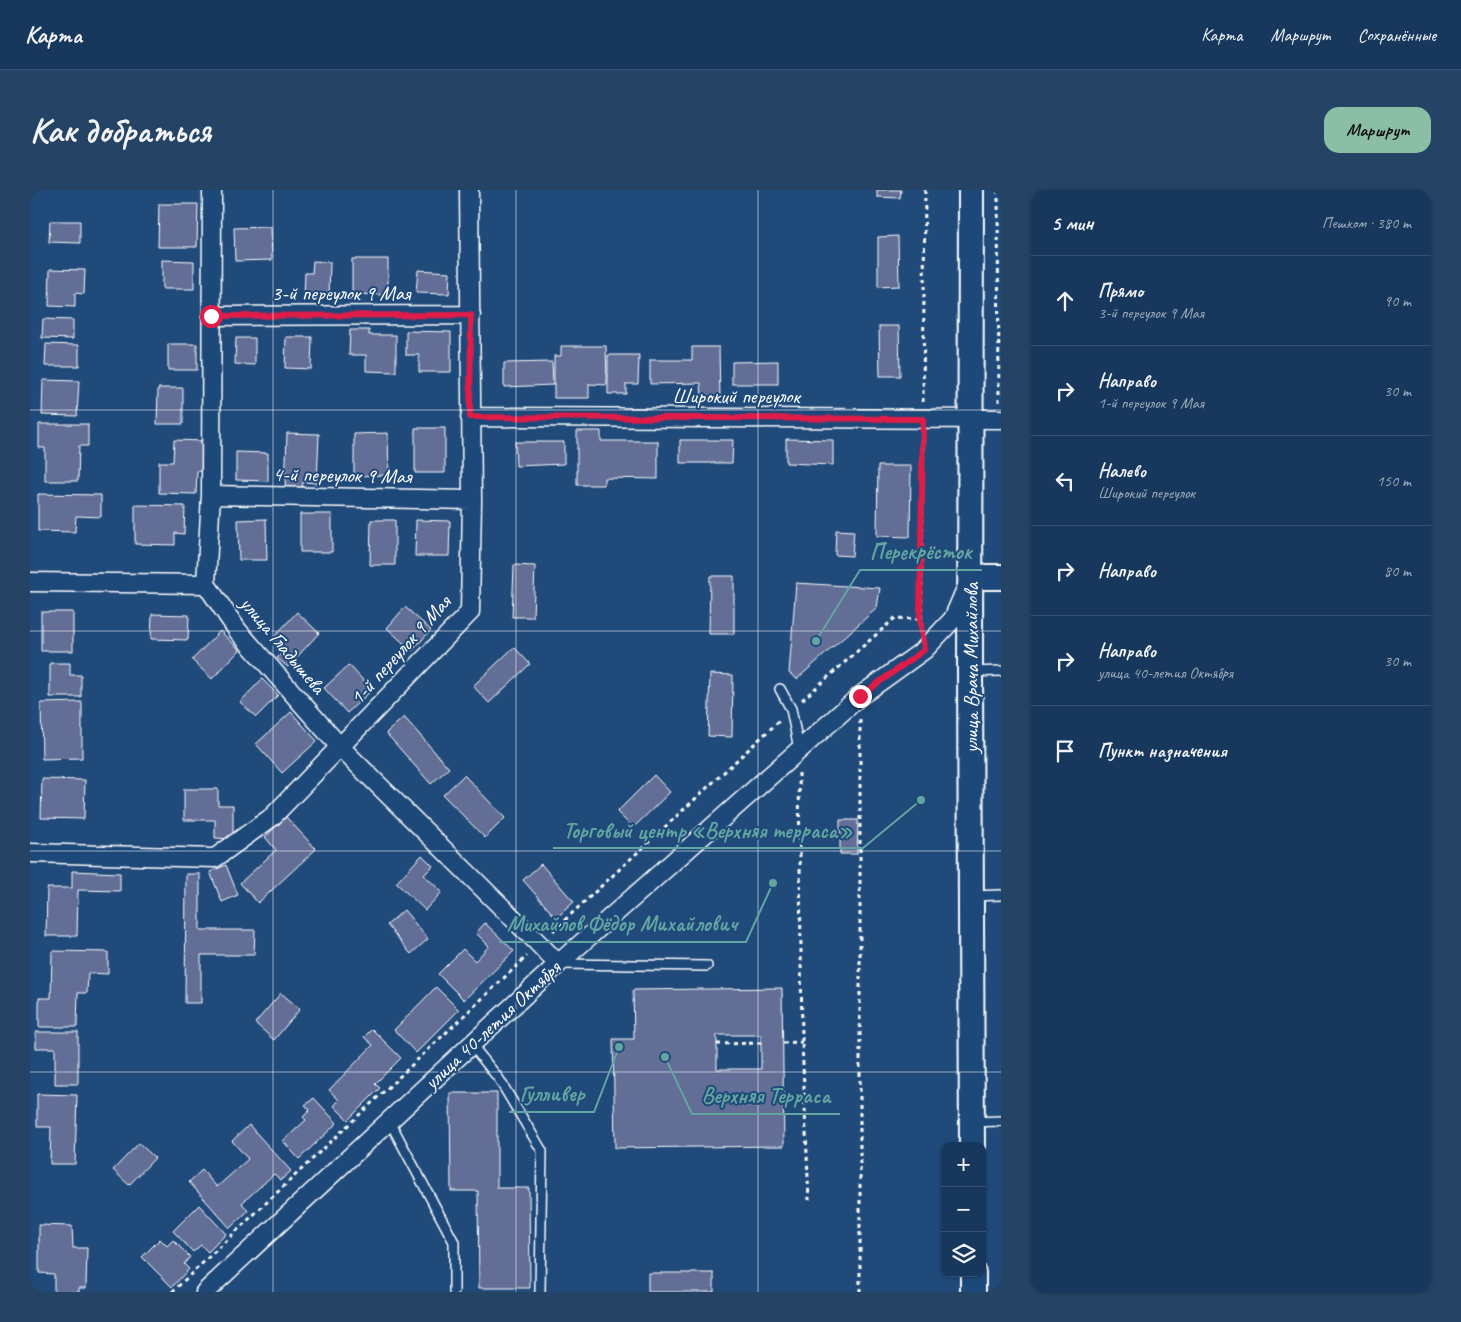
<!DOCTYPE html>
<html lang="ru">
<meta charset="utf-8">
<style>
:root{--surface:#17385c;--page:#244365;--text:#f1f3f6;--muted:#9eacbb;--line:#365272;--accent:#8abfa5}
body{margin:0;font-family:Caveat,sans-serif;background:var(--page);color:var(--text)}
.controls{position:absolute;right:15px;bottom:15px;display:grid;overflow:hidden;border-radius:10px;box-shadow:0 1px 4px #0004}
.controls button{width:45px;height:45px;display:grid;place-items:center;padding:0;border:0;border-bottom:1px solid var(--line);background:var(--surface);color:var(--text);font:25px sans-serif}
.stop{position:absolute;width:15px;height:15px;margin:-11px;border:4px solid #e11d48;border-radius:50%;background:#fff}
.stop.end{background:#e11d48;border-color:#fff;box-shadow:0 1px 5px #0008}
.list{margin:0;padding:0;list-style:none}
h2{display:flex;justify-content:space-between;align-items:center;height:65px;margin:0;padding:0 20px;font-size:21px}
h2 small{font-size:16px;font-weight:400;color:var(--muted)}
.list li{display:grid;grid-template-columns:32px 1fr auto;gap:15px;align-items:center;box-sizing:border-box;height:90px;padding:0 20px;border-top:1px solid var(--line)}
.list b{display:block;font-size:19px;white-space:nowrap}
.list p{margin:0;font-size:16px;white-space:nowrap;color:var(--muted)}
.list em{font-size:16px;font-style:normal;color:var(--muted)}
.icon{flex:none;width:28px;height:28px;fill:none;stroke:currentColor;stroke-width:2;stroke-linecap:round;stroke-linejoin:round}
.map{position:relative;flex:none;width:971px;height:1102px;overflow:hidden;border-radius:15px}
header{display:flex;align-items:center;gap:30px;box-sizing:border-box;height:70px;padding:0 25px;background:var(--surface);border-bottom:1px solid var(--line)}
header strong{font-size:24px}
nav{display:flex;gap:28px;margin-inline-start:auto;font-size:18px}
.intro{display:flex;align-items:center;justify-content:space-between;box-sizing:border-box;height:120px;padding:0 30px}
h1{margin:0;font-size:35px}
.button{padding:12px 22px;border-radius:15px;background:var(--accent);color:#111;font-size:18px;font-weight:700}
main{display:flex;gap:30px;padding:0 30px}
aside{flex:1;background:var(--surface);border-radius:15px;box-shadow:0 1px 4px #0004}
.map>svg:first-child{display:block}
.building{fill:#646e97;stroke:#fff;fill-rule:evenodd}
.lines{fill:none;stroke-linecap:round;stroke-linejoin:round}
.lane-casing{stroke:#fff;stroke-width:12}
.street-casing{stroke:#fff;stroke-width:21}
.secondary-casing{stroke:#fff;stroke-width:28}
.path{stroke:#fff;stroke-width:3;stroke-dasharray:4 4;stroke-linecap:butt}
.lane{stroke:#1f4a7a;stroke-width:9}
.street{stroke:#1f4a7a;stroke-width:18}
.secondary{stroke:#1f4a7a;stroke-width:24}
.route{stroke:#e11d48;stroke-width:6}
.grid{fill:none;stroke:#fff;stroke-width:1;stroke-opacity:0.55}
.labels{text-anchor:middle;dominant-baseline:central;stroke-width:4;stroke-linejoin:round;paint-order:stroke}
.street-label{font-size:21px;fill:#fff;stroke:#1f4a7a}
.leader{fill:none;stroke:#63a6a1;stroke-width:2}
.callout-dot{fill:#63a6a1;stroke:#1f4a7a;stroke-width:2}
.callout-label{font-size:22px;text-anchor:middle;font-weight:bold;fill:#63a6a1;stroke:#1f4a7a;stroke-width:4;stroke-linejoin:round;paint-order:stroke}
</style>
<header>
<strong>Карта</strong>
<nav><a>Карта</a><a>Маршрут</a><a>Сохранённые</a></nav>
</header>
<div class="intro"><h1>Как добраться</h1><a class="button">Маршрут</a></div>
<main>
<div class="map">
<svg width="971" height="1102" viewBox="0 0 971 1102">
<rect width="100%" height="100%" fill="#1f4a7a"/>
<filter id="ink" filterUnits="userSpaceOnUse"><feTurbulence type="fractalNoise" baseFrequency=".02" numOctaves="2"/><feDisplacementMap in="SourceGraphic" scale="10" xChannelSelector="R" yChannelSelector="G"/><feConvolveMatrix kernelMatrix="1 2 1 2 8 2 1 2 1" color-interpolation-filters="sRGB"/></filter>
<g filter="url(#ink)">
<path class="building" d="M847,0H871L870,8L847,7Z
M129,14H168L167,57H128Z
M20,31H50V53L19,52Z
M241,37L242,70L205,71L204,38Z
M868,46L869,96L848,97V47Z
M322,69H358V105L322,104Z
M132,70L164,71V99H132Z
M283,71L300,72L299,106L274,105L275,83H282Z
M20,79L55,80L54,104L45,103V117L19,116Z
M388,80L420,82L419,104L386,103Z
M13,129L43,130V149L12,148Z
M849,136H869L870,186H850Z
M320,140H339V145H366V182L336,181V165H319Z
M376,141L421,142V182H389V165H376Z
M256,147H282L281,179L255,178Z
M206,148H225V175L205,174Z
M16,154L49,155V176H15Z
M138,154H167V180H138Z
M531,156H576L577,195L559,194V208H524V166H531Z
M662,157H689L690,209H672L671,193L620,194V170H662Z
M578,165H609L608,194H596V204H578Z
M748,171V194H702V172Z
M522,172L523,195L474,197V173Z
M13,190L49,191L47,226L12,225Z
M128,198H153V234H127Z
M9,234H58V256H49L48,291H15V258H9Z
M385,238H415V283H385Z
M547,241H571V251H628V289L574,288V295H547Z
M257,243L289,244L287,293L273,292L272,299H255Z
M358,243L359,285L324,286V244Z
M756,249L803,250V275L756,273Z
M144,250L174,251L173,281H167L166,304L129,303V272H143Z
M650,250H703L702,273H650Z
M485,252H534V274L486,276Z
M206,262L238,263V291L206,290Z
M848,276H881L880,347L847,346Z
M8,304L71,305V327L46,326L45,342L8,341Z
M105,315L155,316L154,344L145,343V355L105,354Z
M270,324H302V362H270Z
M236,329L237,370H209L208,330Z
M341,330H365V375H340Z
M386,330L420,331L419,366H385Z
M806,340L824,341L822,366L805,365Z
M484,375L505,376L503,427H482Z
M680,386H704V444H679Z
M766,393L850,398L847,418L767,489L759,483Z
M375,417L401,440L382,461L357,438Z
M11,422H43V461H11Z
M267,422L289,443L258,477L247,468L255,460L243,448Z
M122,424L159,425L158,450L121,449Z
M190,441L210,460L182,489L162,470Z
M484,457L500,474L459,513L443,496Z
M20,473H40V485H51V507H20Z
M319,475L342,500L317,523L294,498Z
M680,484L703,485L702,547L678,546Z
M232,489L248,505L226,527L210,512Z
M52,512V568L12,569L11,513Z
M261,522L287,551L252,583L226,554Z
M374,527L419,578L401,594L356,543Z
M434,585L475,628L455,648L413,605Z
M624,585L640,602L603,638L587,622Z
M12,589L55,590L54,629L11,628Z
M154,599H188V615H203V649L185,648V630H154Z
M256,627L286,659L228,713L210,693L246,660L235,647Z
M810,630H828L827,664H810Z
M392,665L403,676L394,685L412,702L395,720L366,693Z
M511,674L544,712L526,728L493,690Z
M196,675L208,705L192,712L180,682Z
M42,681L90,683V701L48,700L47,746H16L17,698H42Z
M156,684H170V740H225L224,765H171V813H155Z
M374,720L398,749L381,764L357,735Z
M455,733L484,761L434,810L408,784L433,759L445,771L459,756L446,743Z
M22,761L78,762V784L58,783L57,803H48L47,837H9V808H21Z
M406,797L429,820L386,863L364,840Z
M752,798L754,956L585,958L583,849H604L603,800ZM687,845H731V879H687Z
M251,803L270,819L244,850L225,833Z
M342,839L371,868L345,894L350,898L318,930L304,916L309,910L299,900L343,855L334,847Z
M6,842H48V894H25V858H6Z
M420,903H467V998H499L500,1098H449L448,1001H421Z
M7,904L47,905L45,974H20L21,937H7Z
M284,908L307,933L269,969L253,951L276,930L273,927L280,920L275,915Z
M219,935L261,981L251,990L244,984L212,1013L218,1021L200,1038L159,992L172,980L187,997L218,969L202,951Z
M109,953L125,968L99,995L83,980Z
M169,1015L196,1044L178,1062L171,1055L163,1062L143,1041Z
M9,1035L42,1036L43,1058H57L56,1098H49V1102H24V1084L9,1083Z
M130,1049L137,1056L143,1050L160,1067L154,1074L159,1079L142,1097L112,1067Z
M618,1083H684V1102H618Z"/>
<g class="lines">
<g class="lane-casing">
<path id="lane" d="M941,482L971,481
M750,499L761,519L769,559
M941,706L971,705
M530,774L677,776
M441,854L469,889L512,961L510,1102
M359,930L424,1052V1102
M942,932L971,931"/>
</g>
<g class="street-casing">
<path id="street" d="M181,126L441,125
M440,227L971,229
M181,305L442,310
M0,392L176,394
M176,394L208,441L311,558L509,754L528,774
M176,394L181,305L182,0
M0,663L185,668L242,627L440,422L442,310L439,0
M175,1102L528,774L830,506L894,460L923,429L938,394"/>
</g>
<g class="secondary-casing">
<path id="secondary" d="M941,0L940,482L942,956
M941,387H971
M943,1083V1102"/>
</g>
<path class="path" d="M968,0L969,212
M893,212L895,0
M891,437L893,246
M772,510L865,428L890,429
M830,530V1102
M769,583L772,852L779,1010
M523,741L749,531
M753,853L772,852
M687,854L731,853
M142,1102L497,766"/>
<use href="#lane" class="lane"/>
<use href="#street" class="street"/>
<use href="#secondary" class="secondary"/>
</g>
</g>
<g class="lines" filter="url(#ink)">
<path class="route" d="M181,126L441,125L440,227L893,229L890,428L894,460L830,506"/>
</g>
<path class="grid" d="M243,0V1102M486,0V1102M728,0V1102M0,220H971M0,441H971M0,661H971M0,882H971"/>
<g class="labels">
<g class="street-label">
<text x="311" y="103">3-й переулок 9 Мая</text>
<text x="706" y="206">Широкий переулок</text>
<text transform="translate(312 285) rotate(1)">4-й переулок 9 Мая</text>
<text transform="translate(253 455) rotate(50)">улица Гладышева</text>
<text transform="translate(370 460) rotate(-48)">1-й переулок 9 Мая</text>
<text transform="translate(941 478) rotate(-90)">улица Врача Михайлова</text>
<text transform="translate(462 835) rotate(-43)">улица 40-летия Октября</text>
</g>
</g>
<path class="leader" d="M786 451L830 380H952M891 610L833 658H523M743 693L716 752H469M589 857L564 922H479M635 867L662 924H810"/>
<g class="callout-dot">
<circle cx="786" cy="451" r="5"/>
<circle cx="891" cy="610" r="5"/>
<circle cx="743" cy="693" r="5"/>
<circle cx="589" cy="857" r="5"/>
<circle cx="635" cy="867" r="5"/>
</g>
<g class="callout-label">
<text x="891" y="369">Перекрёсток</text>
<text x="678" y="648">Торговый центр «Верхняя терраса»</text>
<text x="592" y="741">Михайлов Фёдор Михайлович</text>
<text x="522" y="911">Гулливер</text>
<text x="736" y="913">Верхняя Терраса</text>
</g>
</svg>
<div class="controls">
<button>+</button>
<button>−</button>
<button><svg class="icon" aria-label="layers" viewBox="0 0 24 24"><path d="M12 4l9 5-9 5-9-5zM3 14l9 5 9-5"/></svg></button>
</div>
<div class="stop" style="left:181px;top:126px"></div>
<div class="stop end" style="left:830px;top:506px"></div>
</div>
<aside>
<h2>5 мин<small>Пешком · 380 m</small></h2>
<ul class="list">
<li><svg class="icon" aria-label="ahead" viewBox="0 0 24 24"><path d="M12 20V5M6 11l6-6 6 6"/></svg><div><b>Прямо</b><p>3-й переулок 9 Мая</p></div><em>90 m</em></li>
<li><svg class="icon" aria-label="right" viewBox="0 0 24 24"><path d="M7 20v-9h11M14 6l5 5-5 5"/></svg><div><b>Направо</b><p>1-й переулок 9 Мая</p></div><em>30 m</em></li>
<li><svg class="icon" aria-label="left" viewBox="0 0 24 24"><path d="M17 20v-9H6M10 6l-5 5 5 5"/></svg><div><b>Налево</b><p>Широкий переулок</p></div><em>150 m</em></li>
<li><svg class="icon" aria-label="right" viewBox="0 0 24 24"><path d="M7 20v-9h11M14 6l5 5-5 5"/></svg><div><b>Направо</b></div><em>80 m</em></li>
<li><svg class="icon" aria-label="right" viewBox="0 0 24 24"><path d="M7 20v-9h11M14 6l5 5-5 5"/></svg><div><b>Направо</b><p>улица 40-летия Октября</p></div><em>30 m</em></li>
<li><svg class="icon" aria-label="arrive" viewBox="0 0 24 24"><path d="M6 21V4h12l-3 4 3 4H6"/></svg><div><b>Пункт назначения</b></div></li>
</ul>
</aside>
</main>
